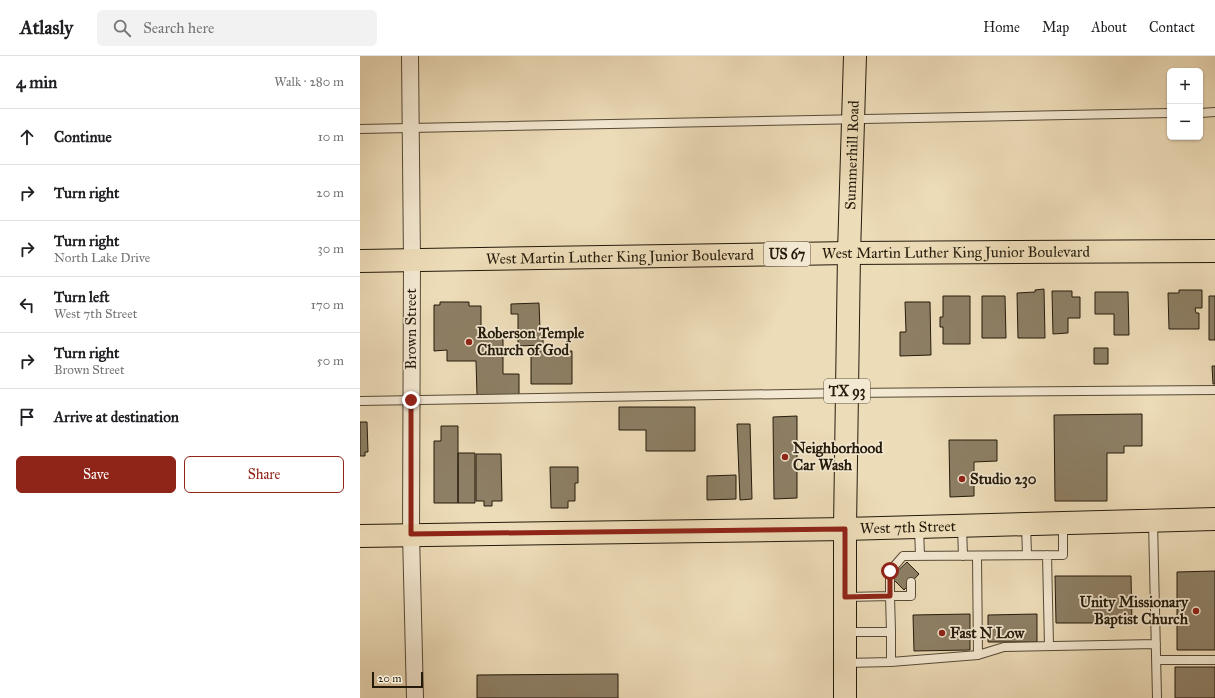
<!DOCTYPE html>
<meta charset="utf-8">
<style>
:root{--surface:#fff;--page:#f2f2f2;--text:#202124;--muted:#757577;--line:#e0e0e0;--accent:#8f2418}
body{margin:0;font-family:"IM FELL Great Primer",serif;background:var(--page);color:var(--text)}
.controls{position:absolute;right:12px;top:12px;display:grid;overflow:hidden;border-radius:6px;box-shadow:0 1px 3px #0004}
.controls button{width:36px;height:36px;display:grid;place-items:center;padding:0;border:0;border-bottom:1px solid var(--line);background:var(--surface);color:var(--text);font:20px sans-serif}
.scale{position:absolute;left:12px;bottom:10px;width:51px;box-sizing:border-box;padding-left:4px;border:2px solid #241a0b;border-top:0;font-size:11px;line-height:14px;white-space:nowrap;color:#241a0b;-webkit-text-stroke:3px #f3e8d1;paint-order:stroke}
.stop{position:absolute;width:12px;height:12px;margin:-9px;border:3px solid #8f2418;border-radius:50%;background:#fff}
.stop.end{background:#8f2418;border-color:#fff;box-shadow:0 1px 4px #0008}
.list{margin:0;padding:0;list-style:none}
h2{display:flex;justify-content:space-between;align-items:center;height:52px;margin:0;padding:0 16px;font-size:17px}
h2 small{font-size:13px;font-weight:400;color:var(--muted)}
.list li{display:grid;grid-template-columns:26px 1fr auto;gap:12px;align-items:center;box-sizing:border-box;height:56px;padding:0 16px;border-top:1px solid var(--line)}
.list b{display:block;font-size:15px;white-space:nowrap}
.list p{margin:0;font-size:13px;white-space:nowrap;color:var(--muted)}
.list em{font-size:13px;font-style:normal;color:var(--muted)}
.actions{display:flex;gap:8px;padding:12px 16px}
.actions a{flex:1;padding:9px 0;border:1px solid var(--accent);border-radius:6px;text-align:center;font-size:14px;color:var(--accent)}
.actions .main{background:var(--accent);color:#fff}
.icon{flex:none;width:22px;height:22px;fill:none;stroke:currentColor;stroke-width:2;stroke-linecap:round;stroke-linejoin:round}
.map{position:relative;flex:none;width:855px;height:642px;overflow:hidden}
header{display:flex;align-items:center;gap:24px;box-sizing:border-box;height:56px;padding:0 20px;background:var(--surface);border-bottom:1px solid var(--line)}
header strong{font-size:19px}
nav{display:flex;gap:22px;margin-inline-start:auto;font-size:14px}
.search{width:280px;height:36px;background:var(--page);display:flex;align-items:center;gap:10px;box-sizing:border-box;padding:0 14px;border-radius:6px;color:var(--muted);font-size:15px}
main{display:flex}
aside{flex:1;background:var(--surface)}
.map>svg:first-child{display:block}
.building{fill:#8d7f65;stroke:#241a0b}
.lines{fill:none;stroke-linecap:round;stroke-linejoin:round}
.service-casing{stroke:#564a36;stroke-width:10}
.minor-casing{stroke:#564a36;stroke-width:18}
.primary-casing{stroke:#241a0b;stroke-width:24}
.service{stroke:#f3e8d1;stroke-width:8}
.minor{stroke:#f3e8d1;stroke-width:16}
.primary{stroke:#eddcb8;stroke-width:22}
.route{stroke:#8f2418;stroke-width:5}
.poi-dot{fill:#8f2418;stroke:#f3e8d1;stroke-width:1.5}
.labels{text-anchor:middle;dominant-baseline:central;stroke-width:3.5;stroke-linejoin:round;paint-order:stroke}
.shield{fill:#f3e8d1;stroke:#625846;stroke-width:1}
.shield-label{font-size:14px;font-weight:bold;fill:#241a0b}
.street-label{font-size:15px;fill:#241a0b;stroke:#f3e8d1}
.poi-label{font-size:15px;font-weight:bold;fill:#241a0b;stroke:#f3e8d1;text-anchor:start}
</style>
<header>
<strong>Atlasly</strong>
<div class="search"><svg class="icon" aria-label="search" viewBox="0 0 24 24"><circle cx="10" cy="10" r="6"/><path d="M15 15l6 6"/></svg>Search here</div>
<nav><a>Home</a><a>Map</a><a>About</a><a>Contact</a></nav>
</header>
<main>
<aside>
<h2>4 min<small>Walk · 280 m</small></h2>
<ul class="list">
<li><svg class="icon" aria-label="ahead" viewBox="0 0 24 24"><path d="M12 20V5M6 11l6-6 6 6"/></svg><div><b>Continue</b></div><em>10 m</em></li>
<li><svg class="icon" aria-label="right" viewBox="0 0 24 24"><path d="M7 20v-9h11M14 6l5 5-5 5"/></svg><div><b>Turn right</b></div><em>20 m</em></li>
<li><svg class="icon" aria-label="right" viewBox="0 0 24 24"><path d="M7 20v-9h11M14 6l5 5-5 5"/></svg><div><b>Turn right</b><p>North Lake Drive</p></div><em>30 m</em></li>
<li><svg class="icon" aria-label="left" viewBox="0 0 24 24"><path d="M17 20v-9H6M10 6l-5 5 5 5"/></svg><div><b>Turn left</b><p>West 7th Street</p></div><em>170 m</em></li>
<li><svg class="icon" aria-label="right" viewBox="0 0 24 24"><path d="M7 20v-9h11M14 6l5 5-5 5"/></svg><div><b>Turn right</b><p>Brown Street</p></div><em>50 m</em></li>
<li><svg class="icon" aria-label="arrive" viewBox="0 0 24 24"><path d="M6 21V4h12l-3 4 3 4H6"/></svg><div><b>Arrive at destination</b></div></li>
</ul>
<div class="actions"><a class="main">Save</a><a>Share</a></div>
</aside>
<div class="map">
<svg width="855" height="642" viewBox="0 0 855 642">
<rect width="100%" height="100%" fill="#eddcb8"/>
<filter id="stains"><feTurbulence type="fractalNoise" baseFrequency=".005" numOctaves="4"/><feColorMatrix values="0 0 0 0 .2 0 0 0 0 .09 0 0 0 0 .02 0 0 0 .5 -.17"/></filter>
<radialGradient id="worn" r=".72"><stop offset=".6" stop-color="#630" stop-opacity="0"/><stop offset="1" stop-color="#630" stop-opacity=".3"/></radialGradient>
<path class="building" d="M684,233L685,282H658L657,237L675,236V234Z
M819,234H842V252H835L836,257H839V273H809L808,237H819Z
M692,235H712V241H720V262H708V277L693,278Z
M735,236H768L769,279H754V258H735Z
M583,240H610V288H583V271H580V261H583Z
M622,240H645L646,282H622Z
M849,240H855V284H849Z
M80,246H109V250H121V278L143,277V318H159V339H117L116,305H87V294L74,295V249H80Z
M545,246H570L571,299L540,300V276H546Z
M179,247L180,273H183V289L158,290V258H151V248Z
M734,292H748V308H734Z
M171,295H212V328H171Z
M852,310H855V328H853Z
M259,351H335V395H286V374H259Z
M782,358V390H764V397H747V445H695L694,359Z
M437,360V442L414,443L413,361Z
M0,366H7L8,396H5V400H0Z
M377,368H390L392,443L380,444Z
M81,370H98V447H74V385H81Z
M589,384H637V405L614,406V440L590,441Z
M98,397H115V447H98Z
M116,398H141L142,445H132V450H124V445H116Z
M190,411H218V427H215V445H208V452H191Z
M376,419V443L347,444V420Z
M547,506L559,518L544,534L531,521Z
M855,515V594H817V516Z
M695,520H771L772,567H696Z
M610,558V594L554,595L553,559Z
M677,558V586H628V559Z
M815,611H855V642H815Z
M258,618V642H117V619Z"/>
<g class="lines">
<g class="service-casing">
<path id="service" d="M840,57L855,56
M0,73L810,57
M0,345L487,337L855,334
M793,466L797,642
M666,468L667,499
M559,471L560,500
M602,471L603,500
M687,499L689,590
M617,500L618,599
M551,526V540H530V515L543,500L703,499V468
M485,576H531L530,540L487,541
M531,576V606
M796,604H855
M485,607L531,606L618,599L644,591L796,588"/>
</g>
<g class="minor-casing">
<path id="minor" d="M50,0L52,204L51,478L55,642"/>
</g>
<g class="primary-casing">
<g id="primary">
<path id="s1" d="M0,205L489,197L855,195"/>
<path id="s2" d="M0,480L485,473L855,463"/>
<path id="s3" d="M485,642V473L489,197L495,0"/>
</g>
</g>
<use href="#service" class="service"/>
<use href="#minor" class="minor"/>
<use href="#primary" class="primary"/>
</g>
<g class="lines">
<path class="route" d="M51,344V478L485,473V541L530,540V515"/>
</g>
<g class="poi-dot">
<circle cx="109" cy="286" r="4"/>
<circle cx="425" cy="401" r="4"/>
<circle cx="602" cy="423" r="4"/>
<circle cx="836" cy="555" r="4"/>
<circle cx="582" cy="577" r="4"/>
</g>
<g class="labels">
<g class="shield">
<rect x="404" y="186" width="46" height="24" rx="3"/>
<rect x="464" y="323" width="46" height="24" rx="3"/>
</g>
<g class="shield-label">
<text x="427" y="198">US 67</text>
<text x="487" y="335">TX 93</text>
</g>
<g class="street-label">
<text stroke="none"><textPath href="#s3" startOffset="543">Summerhill Road</textPath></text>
<text stroke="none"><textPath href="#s1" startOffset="596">West Martin Luther King Junior Boulevard</textPath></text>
<text stroke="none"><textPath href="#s1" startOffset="260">West Martin Luther King Junior Boulevard</textPath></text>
<text transform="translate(51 273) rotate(-90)">Brown Street</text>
<text stroke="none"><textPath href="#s2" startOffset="548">West 7th Street</textPath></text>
</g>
<g class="poi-label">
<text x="117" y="277">Roberson Temple<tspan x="117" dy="17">Church of God</tspan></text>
<text x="433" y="392">Neighborhood<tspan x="433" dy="17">Car Wash</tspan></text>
<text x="610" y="423">Studio 230</text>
<text x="828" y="546" text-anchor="end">Unity Missionary<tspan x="828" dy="17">Baptist Church</tspan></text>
<text x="590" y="577">Fast N Low</text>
</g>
</g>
<rect width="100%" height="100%" filter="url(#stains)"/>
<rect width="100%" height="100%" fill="url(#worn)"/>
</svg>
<div class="controls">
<button>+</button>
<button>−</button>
</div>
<div class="scale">20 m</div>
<div class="stop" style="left:530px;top:515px"></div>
<div class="stop end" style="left:51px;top:344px"></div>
</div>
</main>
